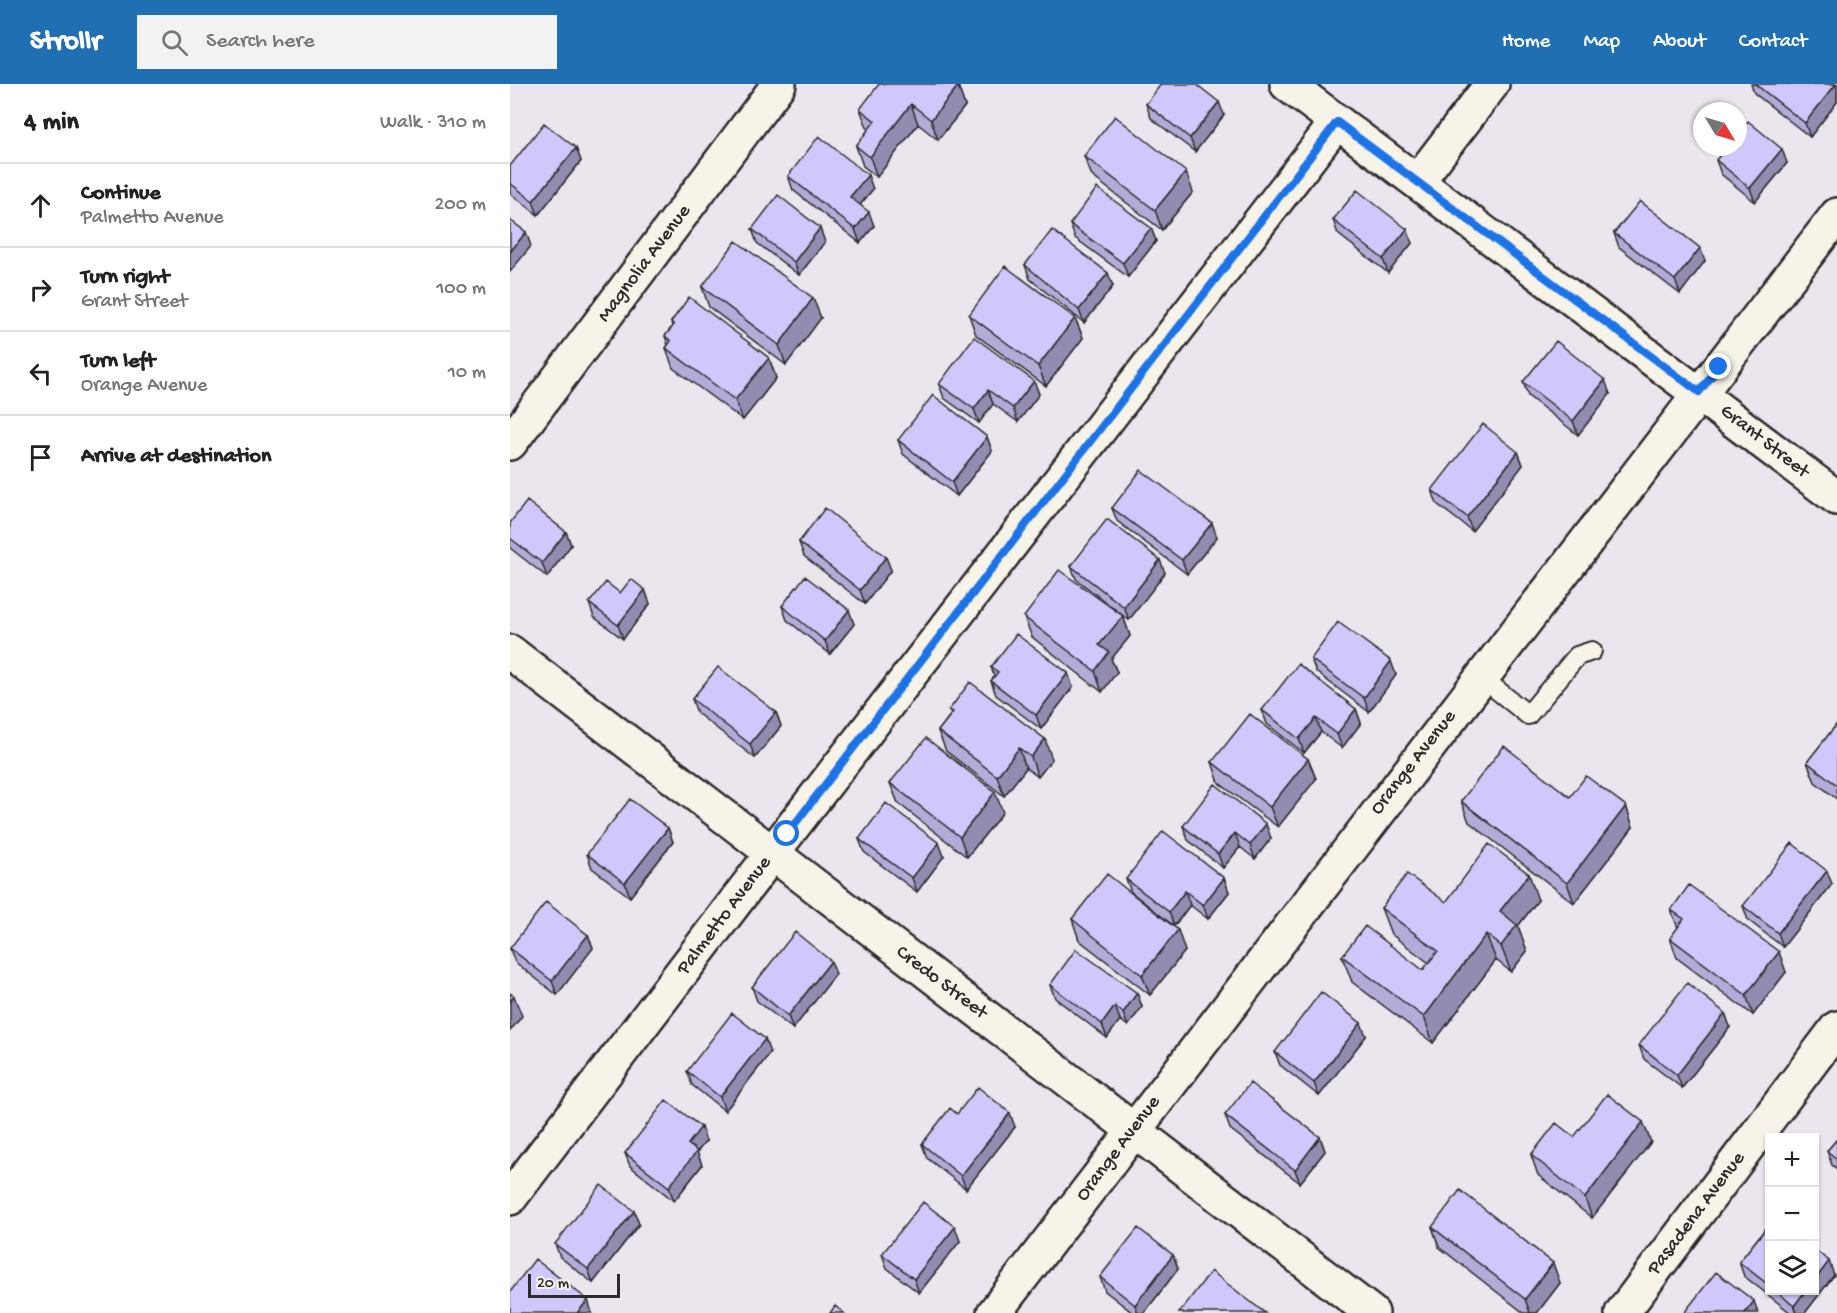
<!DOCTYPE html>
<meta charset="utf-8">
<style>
:root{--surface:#fff;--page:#f2f2f2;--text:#222;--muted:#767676;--line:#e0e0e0;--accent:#1f6fb2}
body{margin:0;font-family:"Gochi Hand",sans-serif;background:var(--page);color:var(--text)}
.controls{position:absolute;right:18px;bottom:18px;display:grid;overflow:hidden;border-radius:0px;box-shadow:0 2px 4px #0004}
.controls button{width:54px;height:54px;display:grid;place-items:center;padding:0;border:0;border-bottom:2px solid var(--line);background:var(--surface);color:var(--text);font:30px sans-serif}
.compass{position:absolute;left:1183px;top:18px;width:54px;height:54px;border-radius:50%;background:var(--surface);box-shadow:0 2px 4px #0004;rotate:128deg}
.scale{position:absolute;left:18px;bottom:15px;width:92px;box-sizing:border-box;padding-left:6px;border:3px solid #2b2b2b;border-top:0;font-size:16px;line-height:21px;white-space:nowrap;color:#2b2b2b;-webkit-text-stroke:4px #f7f3e8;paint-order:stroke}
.stop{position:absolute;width:18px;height:18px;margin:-14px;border:4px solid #1a73e8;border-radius:50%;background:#fff}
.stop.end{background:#1a73e8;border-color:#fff;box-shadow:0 2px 6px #0008}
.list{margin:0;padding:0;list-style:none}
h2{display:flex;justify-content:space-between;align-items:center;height:78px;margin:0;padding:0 24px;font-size:26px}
h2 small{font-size:20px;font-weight:400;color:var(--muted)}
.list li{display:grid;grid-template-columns:39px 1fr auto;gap:18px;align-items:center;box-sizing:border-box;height:84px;padding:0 24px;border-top:2px solid var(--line)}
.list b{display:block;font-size:22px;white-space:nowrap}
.list p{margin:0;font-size:20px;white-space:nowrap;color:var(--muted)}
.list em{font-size:20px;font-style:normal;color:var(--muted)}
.icon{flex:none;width:33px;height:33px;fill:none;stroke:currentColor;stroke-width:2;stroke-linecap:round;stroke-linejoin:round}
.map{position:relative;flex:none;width:1327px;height:1229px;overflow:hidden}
header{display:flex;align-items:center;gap:36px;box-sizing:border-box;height:84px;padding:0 30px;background:var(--accent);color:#fff}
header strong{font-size:28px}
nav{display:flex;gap:33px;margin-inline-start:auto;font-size:21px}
.search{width:420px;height:54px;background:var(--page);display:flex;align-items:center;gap:15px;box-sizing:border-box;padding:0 21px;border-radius:0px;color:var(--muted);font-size:22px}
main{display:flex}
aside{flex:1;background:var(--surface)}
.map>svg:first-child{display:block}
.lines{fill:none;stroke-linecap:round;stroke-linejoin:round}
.lane-casing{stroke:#2b2b2b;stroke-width:22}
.street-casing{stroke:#2b2b2b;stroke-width:38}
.lane{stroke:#f7f3e8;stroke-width:18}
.street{stroke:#f7f3e8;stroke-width:33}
.wall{fill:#b3acd8;stroke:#2b2b2b;stroke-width:1.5}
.shaded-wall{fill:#928cb0;stroke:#2b2b2b;stroke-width:1.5}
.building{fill:#d0c8fb;stroke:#2b2b2b;stroke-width:1.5}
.route{stroke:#1a73e8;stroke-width:8}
.labels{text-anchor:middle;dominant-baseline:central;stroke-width:4.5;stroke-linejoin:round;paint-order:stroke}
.street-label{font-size:20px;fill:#2b2b2b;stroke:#f7f3e8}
</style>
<header>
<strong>Strollr</strong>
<div class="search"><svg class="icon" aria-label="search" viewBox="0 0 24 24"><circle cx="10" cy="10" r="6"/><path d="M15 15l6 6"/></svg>Search here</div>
<nav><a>Home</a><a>Map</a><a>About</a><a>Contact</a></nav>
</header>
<main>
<aside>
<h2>4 min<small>Walk · 310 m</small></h2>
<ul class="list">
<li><svg class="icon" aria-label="ahead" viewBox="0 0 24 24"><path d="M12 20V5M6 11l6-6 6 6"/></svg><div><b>Continue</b><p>Palmetto Avenue</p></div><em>200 m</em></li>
<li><svg class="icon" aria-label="right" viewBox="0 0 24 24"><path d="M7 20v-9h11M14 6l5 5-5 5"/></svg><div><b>Turn right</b><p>Grant Street</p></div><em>100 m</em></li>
<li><svg class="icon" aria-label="left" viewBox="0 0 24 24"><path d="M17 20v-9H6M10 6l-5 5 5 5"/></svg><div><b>Turn left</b><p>Orange Avenue</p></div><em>10 m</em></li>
<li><svg class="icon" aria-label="arrive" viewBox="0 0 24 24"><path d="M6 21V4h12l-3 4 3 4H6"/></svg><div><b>Arrive at destination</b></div></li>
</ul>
</aside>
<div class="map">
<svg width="1327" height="1229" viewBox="0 0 1327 1229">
<rect width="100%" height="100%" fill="#ebe6ee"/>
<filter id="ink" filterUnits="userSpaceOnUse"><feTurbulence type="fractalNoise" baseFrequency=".0167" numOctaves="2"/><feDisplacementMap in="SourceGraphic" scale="12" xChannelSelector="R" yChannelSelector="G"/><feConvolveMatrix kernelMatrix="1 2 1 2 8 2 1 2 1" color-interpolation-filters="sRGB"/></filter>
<g filter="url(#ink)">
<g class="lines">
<g class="lane-casing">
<path id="lane" d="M971,593L1018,631L1067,572L1082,567"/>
</g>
<g class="street-casing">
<path id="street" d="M777,0L1327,414
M907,98L982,0
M0,359L269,0
M0,568L862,1229
M0,1114L277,750L827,38
M484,1229L1327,131
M1112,1229L1327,944"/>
</g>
<use href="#lane" class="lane"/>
<use href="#street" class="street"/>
</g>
<path class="wall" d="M1241,0H1327V18L1300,53L1244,9Z
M448,2L455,22L428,56L408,40L367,93L353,82L346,62L358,46L350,25Z
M636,20L714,31L685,68L641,34Z
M66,64L71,77L28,131L0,109V82Z
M574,72L683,108L652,146L582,92Z
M1206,76L1277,79L1245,118L1211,90Z
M278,92L363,105L350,121L364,142L350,159L283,106Z
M823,136L897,145L902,159L878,189L828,150Z
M560,140L641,144L646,157L618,193L565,154Z
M242,145L315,158L289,191L247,159Z
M1104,149L1190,164L1195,177L1170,210L1109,163Z
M515,181L603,202L574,239L520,195Z
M192,203L311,234L276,281L199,223Z
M459,231L565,234L573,254L536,302L466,251Z
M161,238L259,274L266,294L233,336L163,284L156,264L158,261L155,252L162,243Z
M1013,298L1100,310L1068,351L1018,312Z
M429,300L529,310L508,338L483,320L469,339L434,314Z
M477,353L482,367L447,412L393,370L388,356Z
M1008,368L1013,381L962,447L927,420L922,406Z
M602,424L707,453L677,490L607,437Z
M0,439L56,448L61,461L37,493L0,464Z
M289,458L381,486L355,520L294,472Z
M561,482L655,489L619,536L613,532L620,552L601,575L607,588L592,608L522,553L514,533L611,530L566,495Z
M135,506L140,520L113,555L84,533L79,519L110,509Z
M272,522L344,540L320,570L277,536Z
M801,575L886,591L859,628L806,588Z
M481,583L563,603L531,645L486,611L481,597L484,592Z
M182,615L266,628L271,642L245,674L187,629Z
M846,625L851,639L832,664L811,648L794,669L757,640L752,626Z
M439,626L542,675L528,693L516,684L494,712L436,667L428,647L441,630Z
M1327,640V715L1305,698L1297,678Z
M798,675L806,695L768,743L709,699L702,678Z
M380,699L493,728L457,773L388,719Z
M1060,713L1116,722L1123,743L1064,819L959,738L951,717Z
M673,742L761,754L745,775L730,763L713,784L678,756Z
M158,744L163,758L120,813L82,784L77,770Z
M349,755L434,772L407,808L354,768Z
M714,794L719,808L698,835L680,821L664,842L621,808L616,795Z
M1322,800L1273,863L1238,836L1233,822Z
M1028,816L1008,842L1017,867L1001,888L986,876L923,959L842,898L832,872L913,886L919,879L881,850L871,824L936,818Z
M1161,826L1276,888L1243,931L1167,874L1160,854L1168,844Z
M562,835L675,867L640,911L569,856Z
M78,851L83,864L47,911L5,878L0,865Z
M326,890L283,945L247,917L242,903Z
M540,901L627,909L632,923L618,942L610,936L597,954L545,914Z
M1215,929L1220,943L1172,1004L1134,975L1129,961Z
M856,952L809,1012L770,981L765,968Z
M260,969L215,1027L182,1001L177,987Z
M447,1030L505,1043L456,1105L417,1074L412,1060Z
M715,1031L810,1053L815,1067L790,1099L720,1045Z
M1327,1055V1085L1322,1081L1317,1067Z
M196,1057L187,1068L192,1081L164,1117L120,1082L115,1069Z
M1141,1058L1082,1134L1028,1091L1021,1071Z
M124,1127L129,1140L83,1199L50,1173L45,1160Z
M1260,1139V1206H1305L1324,1191L1295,1229H1281L1234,1192L1229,1178Z
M922,1143L1050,1199L1027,1229H1014L929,1163Z
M450,1157L409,1209L377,1184L372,1170Z
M663,1171L668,1185L634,1229H623L595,1207L590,1193Z"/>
<path class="shaded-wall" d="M1326,0H1327V18L1300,53L1295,39Z
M448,2L455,22L428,56L421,36Z
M709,18L714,31L685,68L680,54Z
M401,20L408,40L367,93L360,73Z
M66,64L71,77L28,131L23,117Z
M1272,65L1277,79L1245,118L1240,104Z
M676,88L683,108L652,146L645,126Z
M358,91L363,105L345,127L340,113Z
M359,128L364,142L350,159L345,145Z
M310,144L315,158L289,191L284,178Z
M641,144L646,157L618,193L613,179Z
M897,145L902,159L878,189L873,175Z
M16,148L21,162L0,188V168Z
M1190,164L1195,177L1170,210L1165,196Z
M598,189L603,202L574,239L569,226Z
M303,214L311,234L276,281L269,261Z
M565,234L573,254L536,302L528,282Z
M259,274L266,294L233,336L225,316Z
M1095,296L1100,310L1068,351L1063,337Z
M524,297L529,310L508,338L503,324Z
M478,306L483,320L469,339L464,325Z
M477,353L482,367L447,412L442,398Z
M1008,368L1013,381L962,447L957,433Z
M702,439L707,453L677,490L672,476Z
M56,448L61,461L37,493L32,479Z
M376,473L381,486L355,520L350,506Z
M650,476L655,489L619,536L614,523Z
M135,506L140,520L113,555L108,541Z
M339,526L344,540L320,570L315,557Z
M613,532L620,552L601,575L607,588L592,608L585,587L589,561Z
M881,577L886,591L859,628L854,614Z
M558,589L563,603L531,645L526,631Z
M846,625L851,639L832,664L827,650Z
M266,628L271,642L245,674L240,660Z
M806,634L811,648L794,669L789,655Z
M535,655L542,675L528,693L521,673Z
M509,664L516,684L494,712L487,692Z
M798,675L806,695L768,743L760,723Z
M485,708L493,728L457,773L450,753Z
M1116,722L1123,743L1064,819L1057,799Z
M756,740L761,754L745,775L740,761Z
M158,744L163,758L120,813L115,799Z
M725,749L730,763L713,784L708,770Z
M429,759L434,772L407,808L402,794Z
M1317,787L1322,800L1273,863L1268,849Z
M1019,790L1028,816L1008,842L1017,867L1001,888L991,862L990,827Z
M714,794L719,808L698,835L693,821Z
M675,807L680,821L664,842L659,828Z
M668,846L675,867L640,911L632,891Z
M976,850L986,876L923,959L914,933Z
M78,851L83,864L47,911L42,897Z
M1269,868L1276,888L1243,931L1236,911Z
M321,877L326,890L283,945L278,932Z
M627,909L632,923L618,942L613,929Z
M4,912L12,932L0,947V918Z
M605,922L610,936L597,954L592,940Z
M1215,929L1220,943L1172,1004L1167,991Z
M851,939L856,952L809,1012L804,999Z
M255,955L260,969L215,1027L210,1013Z
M500,1029L505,1043L456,1105L451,1092Z
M1133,1038L1141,1058L1082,1134L1075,1114Z
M191,1043L196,1057L187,1068L192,1081L164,1117L159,1103L178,1060Z
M810,1053L815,1067L790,1099L785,1086Z
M124,1127L129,1140L83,1199L78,1185Z
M445,1143L450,1157L409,1209L404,1195Z
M663,1171L668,1185L634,1229H628L625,1221Z
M1319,1177L1324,1191L1295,1229H1287L1284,1222L1296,1206H1305V1196Z
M1043,1179L1050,1199L1027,1229H1020L1015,1215Z
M78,1216L82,1229H67Z
M1244,1217L1248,1229H1235Z"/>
<path class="building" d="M369,0H445L448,2L421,36L401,20L360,73L346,62L365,37L350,25Z
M651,0H686L709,18L680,54L636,20Z
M1245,0H1326L1295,39Z
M605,32L676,88L645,126L574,72Z
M1238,37L1272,65L1240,104L1206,76L1217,63H1228V50Z
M34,39L66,64L23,117L0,99V82Z
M309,52L358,91L340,113L359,128L345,145L278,92Z
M587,104L641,144L613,179L560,140Z
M847,106L897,145L873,175L823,136Z
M268,111L310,144L284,178L242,145Z
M1130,117L1190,164L1165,196L1104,149Z
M0,136L16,148L0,168Z
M542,146L598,189L569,226L515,181Z
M226,157L303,214L269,261L192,203Z
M495,182L565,234L528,282L459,231Z
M179,213L259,274L225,316L156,264L161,257L155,252L164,241L161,238Z
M464,253L524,297L503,324L478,306L464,325L429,300Z
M1046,257L1095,296L1063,337L1013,298Z
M423,311L477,353L442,398L388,356Z
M973,340L1008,368L957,433L922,406Z
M631,386L702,439L672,476L602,424Z
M17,417L56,448L32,479L0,454V439Z
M315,424L376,473L350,506L289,458Z
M597,435L650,476L614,523L561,482Z
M549,486L613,532L589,561L599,568L585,587L514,533Z
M295,492L339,526L315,557L272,522Z
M121,495L135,506L108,541L79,519L96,498L110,509Z
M828,538L881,577L854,614L801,575Z
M506,550L558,589L526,631L481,597L488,588L481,583Z
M788,580L846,625L827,650L806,634L789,655L752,626Z
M208,583L266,628L240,660L182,615Z
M460,598L535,655L521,673L509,664L487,692L428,647L443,628L439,626Z
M740,630L798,675L760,723L702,678Z
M1327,640V701L1297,678Z
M416,654L485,708L450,753L380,699Z
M994,662L1060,713L1076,692L1116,722L1057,799L951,717Z
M705,700L756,740L740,761L725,749L708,770L673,742Z
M120,715L158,744L115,799L77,770Z
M376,719L429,759L402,794L349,755Z
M653,747L714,794L693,821L675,807L659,828L616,795Z
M1282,759L1317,787L1268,849L1233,822Z
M979,760L1019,790L990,827L1007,841L991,862L976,850L914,933L832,872L855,842L913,886L928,867L871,824L897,790L936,818Z
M597,790L668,846L632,891L562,835Z
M1179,801L1269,868L1236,911L1160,854L1174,835L1161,826Z
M36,818L78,851L42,897L0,864Z
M285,848L321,877L278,932L242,903Z
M566,865L627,909L613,929L605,922L592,940L540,901Z
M1177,899L1215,929L1167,991L1129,961Z
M811,908L851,939L804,999L765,968Z
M0,909L4,912L0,918Z
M222,929L255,955L210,1013L177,987Z
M740,999L810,1053L785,1086L715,1031Z
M468,1003L500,1029L451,1092L412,1060L440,1024L447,1030Z
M1097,1010L1133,1038L1075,1114L1021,1071L1046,1039L1064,1053Z
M156,1016L191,1043L178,1060L187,1067L159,1103L115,1069Z
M1327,1055V1075L1317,1067Z
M91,1101L124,1127L78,1185L45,1160Z
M950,1106L1043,1179L1015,1215L922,1143Z
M413,1118L445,1143L404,1195L372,1170Z
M1260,1139V1202L1229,1178Z
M628,1144L663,1171L625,1221L590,1193Z
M1305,1166L1319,1177L1305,1196Z
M25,1175L78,1216L67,1229H0V1208Z
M701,1187L755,1229H669Z
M1206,1188L1244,1217L1235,1229H1174Z
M1265,1206H1296L1284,1222Z
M325,1222L334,1229H320Z"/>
</g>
<g class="lines" filter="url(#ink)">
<path class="route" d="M277,750L827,38L1189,308L1209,283"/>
</g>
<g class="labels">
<g class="street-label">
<text transform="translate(135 180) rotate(-53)">Magnolia Avenue</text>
<text transform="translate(1254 358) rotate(38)">Grant Street</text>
<text transform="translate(904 679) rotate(-52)">Orange Avenue</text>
<text transform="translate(215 832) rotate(-53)">Palmetto Avenue</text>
<text transform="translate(431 899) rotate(37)">Credo Street</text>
<text transform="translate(609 1065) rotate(-53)">Orange Avenue</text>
<text transform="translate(1187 1130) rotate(-53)">Pasadena Avenue</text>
</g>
</g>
</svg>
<div class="controls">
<button>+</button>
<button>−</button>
<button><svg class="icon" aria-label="layers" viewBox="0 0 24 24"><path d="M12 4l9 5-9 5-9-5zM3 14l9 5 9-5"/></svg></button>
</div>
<svg class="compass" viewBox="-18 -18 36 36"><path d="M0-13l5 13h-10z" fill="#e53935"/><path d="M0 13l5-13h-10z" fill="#767676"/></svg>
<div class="scale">20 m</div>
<div class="stop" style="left:277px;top:750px"></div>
<div class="stop end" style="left:1209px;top:283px"></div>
</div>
</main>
